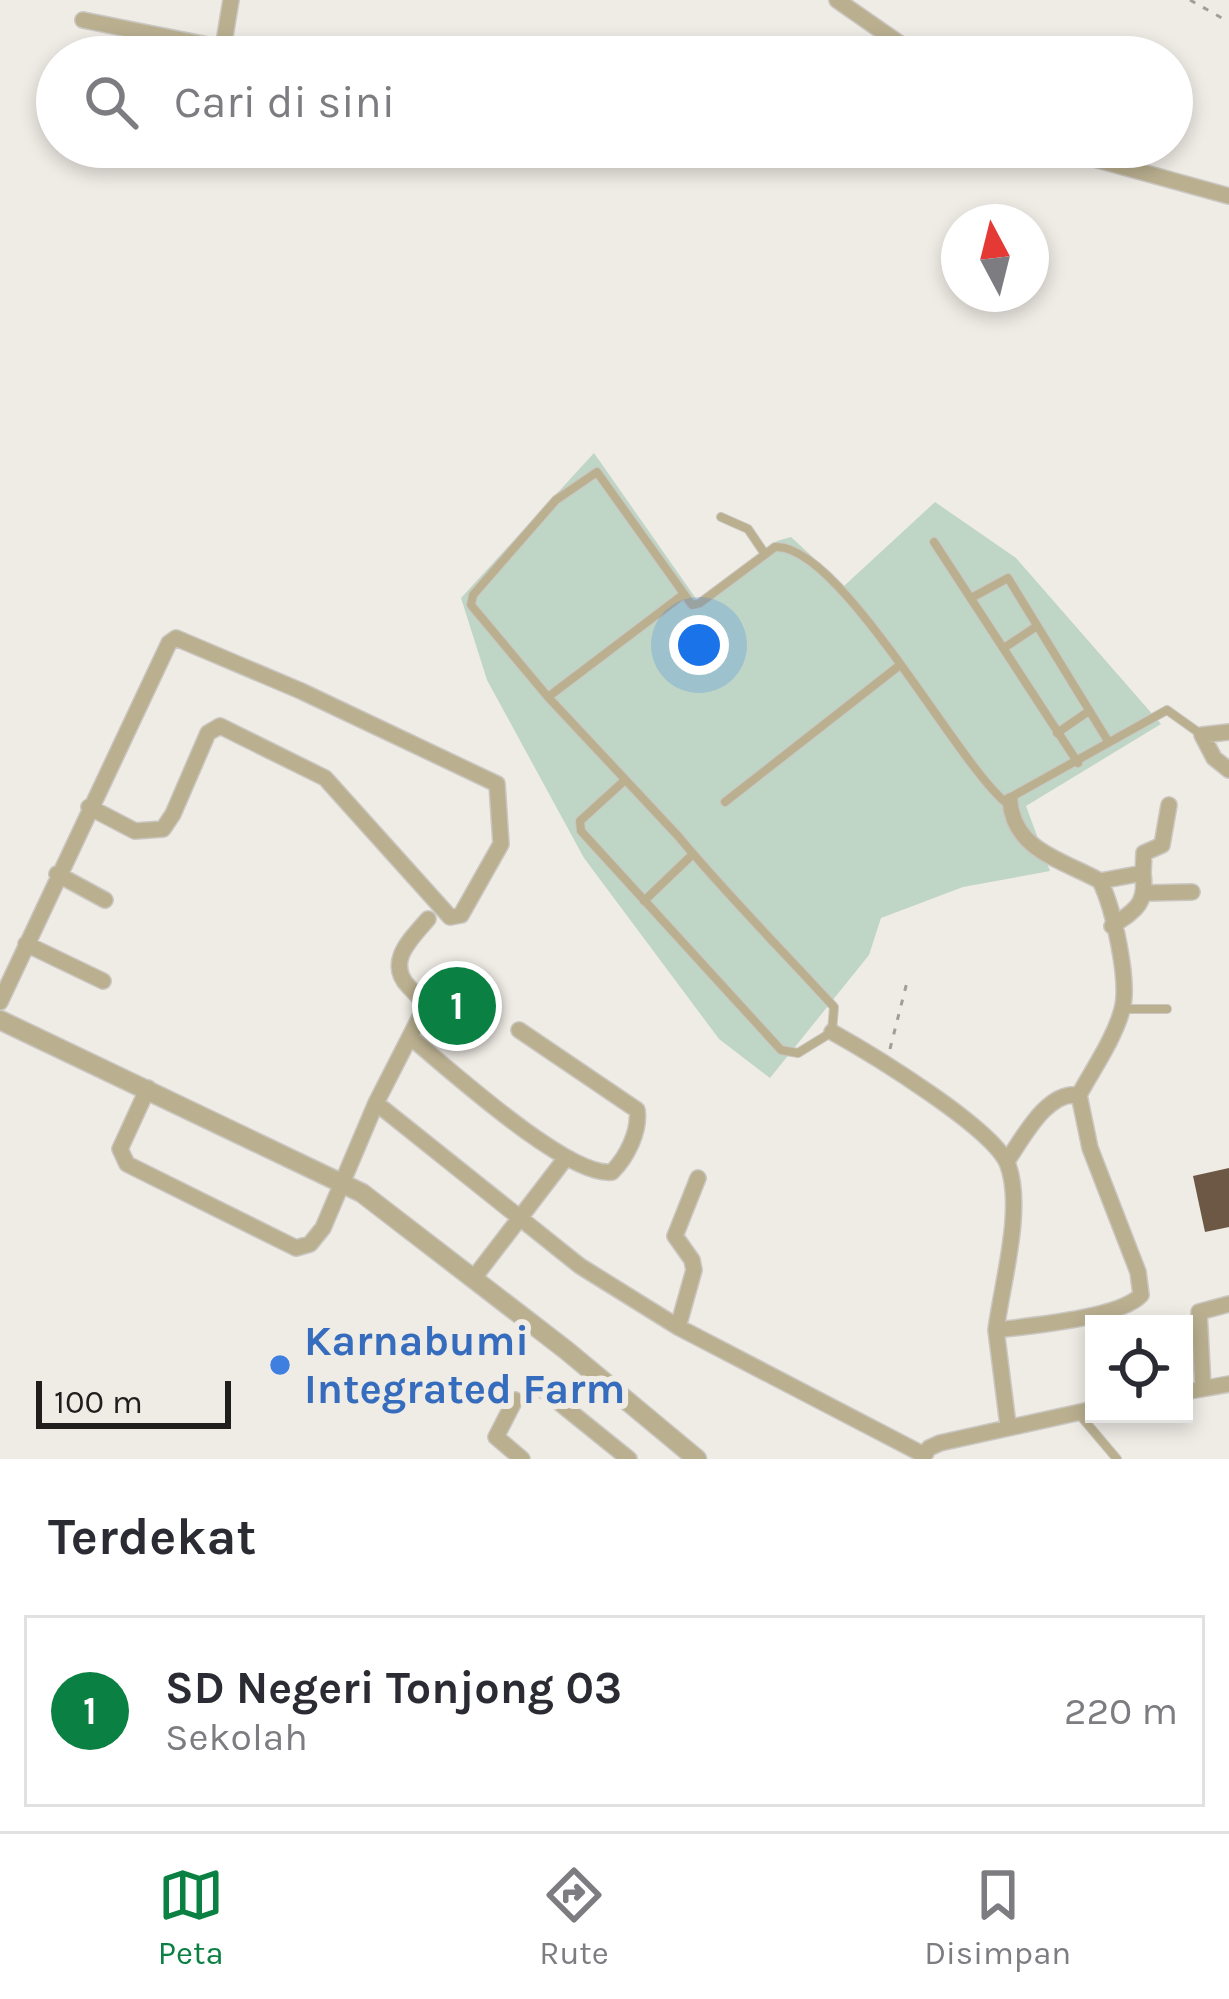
<!DOCTYPE html>
<html lang="id">
<style>
:root{--surface:#fff;--page:#f2f2f3;--text:#2b2b33;--muted:#7c7c81;--line:#e1e1e2;--accent:#0b8043}
body{margin:0;font-family:Karla,sans-serif;background:var(--page);color:var(--text)}
.controls{position:absolute;right:36px;bottom:36px;display:grid;overflow:hidden;border-radius:0px;box-shadow:0 6px 18px #0003}
.controls button{width:108px;height:108px;display:grid;place-items:center;padding:0;border:0;border-bottom:3px solid var(--line);background:var(--surface);color:var(--text);font:60px sans-serif}
.compass{position:absolute;left:941px;top:204px;width:108px;height:108px;border-radius:50%;background:var(--surface);box-shadow:0 6px 18px #0003;rotate:353deg}
.scale{position:absolute;left:36px;bottom:30px;width:195px;box-sizing:border-box;padding-left:12px;border:6px solid #1f1e1c;border-top:0;font-size:33px;line-height:42px;white-space:nowrap;color:#1f1e1c;-webkit-text-stroke:9px #efebe5;paint-order:stroke}
.you{position:absolute;left:699px;top:645px;width:42px;height:42px;margin:-30px;border:9px solid #fff;border-radius:50%;background:#1a73e8;box-shadow:0 0 0 18px #1a73e833}
.badge{display:grid;place-items:center;width:78px;height:78px;border-radius:50%;background:var(--accent);color:#fff;font-size:39px;font-weight:700}
.pin{position:absolute;translate:-50% -50%;border:6px solid #fff;box-shadow:0 3px 12px #0006}
.list{margin:0;padding:0;list-style:none}
h2{display:flex;justify-content:space-between;align-items:center;height:156px;margin:0;padding:0 48px;font-size:51px}
h2 small{font-size:39px;font-weight:400;color:var(--muted)}
.list li{display:grid;grid-template-columns:78px 1fr auto;gap:36px;align-items:center;box-sizing:border-box;height:192px;margin:0 24px 24px;padding:0 24px;border:3px solid var(--line);border-radius:0px}
.list b{display:block;font-size:45px;white-space:nowrap}
.list p{margin:0;font-size:39px;white-space:nowrap;color:var(--muted)}
.list em{font-size:39px;font-style:normal;color:var(--muted)}
.icon{flex:none;width:66px;height:66px;fill:none;stroke:currentColor;stroke-width:2;stroke-linecap:round;stroke-linejoin:round}
.map{position:relative;flex:none;width:1229px;height:1459px;overflow:hidden}
.search{position:absolute;background:var(--surface);box-shadow:0 6px 18px #0003;left:36px;right:36px;top:36px;height:132px;display:flex;align-items:center;gap:30px;box-sizing:border-box;padding:0 42px;border-radius:66px;color:var(--muted);font-size:45px}
.sheet{height:372px;background:var(--surface)}
nav{display:flex;justify-content:space-around;align-items:center;box-sizing:border-box;height:168px;border-top:3px solid var(--line);background:var(--surface);font-size:33px;color:var(--muted)}
nav a{display:grid;justify-items:center;gap:6px}
nav .on{color:var(--accent)}
.map>svg:first-child{display:block}
.green{fill:#bfd6c7}
.building{fill:#6c5844}
.lines{fill:none;stroke-linecap:round;stroke-linejoin:round}
.service-casing{stroke:#cac6c1;stroke-width:10}
.minor-casing{stroke:#cac6c1;stroke-width:18}
.tertiary-casing{stroke:#cac6c1;stroke-width:21}
.path{stroke:#a19e9a;stroke-width:3;stroke-dasharray:6 9;stroke-linecap:butt}
.service{stroke:#bab090;stroke-width:8}
.minor{stroke:#bab090;stroke-width:15}
.tertiary{stroke:#bab090;stroke-width:18}
.shop-dot{fill:#3f7fe0;stroke:#efebe5;stroke-width:4.5}
.labels{text-anchor:middle;dominant-baseline:central;stroke-width:12;stroke-linejoin:round;paint-order:stroke}
.shop-label{font-size:42px;font-weight:bold;fill:#366cbe;stroke:#efebe5;text-anchor:start}
</style>
<div class="map">
<svg width="1229" height="1459" viewBox="0 0 1229 1459">
<rect width="100%" height="100%" fill="#efebe5"/>
<path class="green" d="M594,453L697,600L777,541L791,537L844,586L935,502L1016,558L1161,724L1026,806L1050,871L963,887L881,918L869,955L770,1078L719,1039L584,858L487,680L461,598Z"/>
<path class="building" d="M1229,1168V1227L1205,1232L1193,1176Z"/>
<g class="lines">
<g class="service-casing">
<path id="service" d="M721,517L748,529L765,554
M934,542L1078,763
M973,597L1008,578L1108,741
M1004,648L1037,626
M548,697L684,594
M1057,733L1089,711
M625,780L580,821L581,831L781,1050L798,1053L832,1032L834,1007C782,950 727,895 678,836L548,697L471,605L473,595L556,500L597,472L692,605L700,603L775,547C839,543 954,758 1004,801L1167,710L1202,735
M725,802L900,665
M644,901L693,854
M1124,1009H1167
M1078,1413L1117,1459"/>
</g>
<g class="minor-casing">
<path id="minor" d="M837,0L919,57
M83,20L267,57
M222,54L231,0
M1051,147L1229,196
M1229,732L1202,735L1214,758L1229,770
M1143,873L1144,853L1162,845L1169,805
M57,874L105,900
M1100,881L1143,873C1147,904 1136,910 1112,926
M1146,893L1192,892
M26,944L103,981
M0,1002L169,643L176,638L301,691L497,784L501,844L461,915L450,917L325,778L220,726L208,733L173,814L163,829L135,831L89,807
M832,1032C868,1052 994,1128 1008,1165C1024,1209 1002,1283 996,1330
M410,1037C448,1068 568,1178 612,1172C627,1157 640,1131 637,1110L519,1030
M148,1088L120,1149L127,1164L296,1248L310,1244L323,1228L376,1103L423,1011C422,998 418,996 409,987C385,962 411,939 428,919
M376,1103L580,1266L678,1327L924,1455
M1007,1161C1023,1138 1047,1090 1079,1095C1093,1069 1114,1039 1122,1010C1130,981 1113,907 1100,881C1063,860 1014,851 1010,801
M473,1279L565,1159
M678,1327L694,1270L692,1260L675,1236L698,1178
M531,1380L629,1459
M1203,1388L1199,1312L1229,1304
M1184,1392L1229,1384
M515,1400L496,1437L522,1459
M1008,1425L996,1330C1029,1326 1120,1318 1141,1295L1138,1272L1090,1148L1079,1095
M922,1459L929,1448L940,1443L1094,1409"/>
</g>
<g class="tertiary-casing">
<path id="tertiary" d="M0,1020L362,1193L566,1350L697,1459"/>
</g>
<path class="path" d="M1190,0L1229,22
M890,1049L907,982"/>
<use href="#service" class="service"/>
<use href="#minor" class="minor"/>
<use href="#tertiary" class="tertiary"/>
</g>
<circle class="shop-dot" cx="280" cy="1365" r="12"/>
<g class="labels">
<g class="shop-label">
<text x="304" y="1341">Karnabumi<tspan x="304" dy="48">Integrated Farm</tspan></text>
</g>
</g>
</svg>
<div class="controls">
<button><svg class="icon" aria-label="locate" viewBox="0 0 24 24"><circle cx="12" cy="12" r="6"/><path d="M12 2v4M12 18v4M2 12h4M18 12h4"/></svg></button>
</div>
<svg class="compass" viewBox="-18 -18 36 36"><path d="M0-13l5 13h-10z" fill="#e53935"/><path d="M0 13l5-13h-10z" fill="#7c7c81"/></svg>
<div class="scale">100 m</div>
<div class="you"></div>
<div class="pin badge" style="left:457px;top:1006px">1</div>
<div class="search"><svg class="icon" aria-label="search" viewBox="0 0 24 24"><circle cx="10" cy="10" r="6"/><path d="M15 15l6 6"/></svg>Cari di sini</div>
</div>
<section class="sheet">
<h2>Terdekat<small></small></h2>
<ul class="list">
<li><span class="badge">1</span><div><b>SD Negeri Tonjong 03</b><p>Sekolah</p></div><em>220 m</em></li>
</ul>
</section>
<nav>
<a class="on"><svg class="icon" aria-label="map" viewBox="0 0 24 24"><path d="M3 6l6-2 6 2 6-2v14l-6 2-6-2-6 2zM9 4v14M15 6v14"/></svg>Peta</a>
<a><svg class="icon" aria-label="directions" viewBox="0 0 24 24"><path d="M12 3l9 9-9 9-9-9zM9 14v-3h6M13 9l2 2-2 2"/></svg>Rute</a>
<a><svg class="icon" aria-label="saved" viewBox="0 0 24 24"><path d="M7 4h10v16l-5-4-5 4z"/></svg>Disimpan</a>
</nav>
